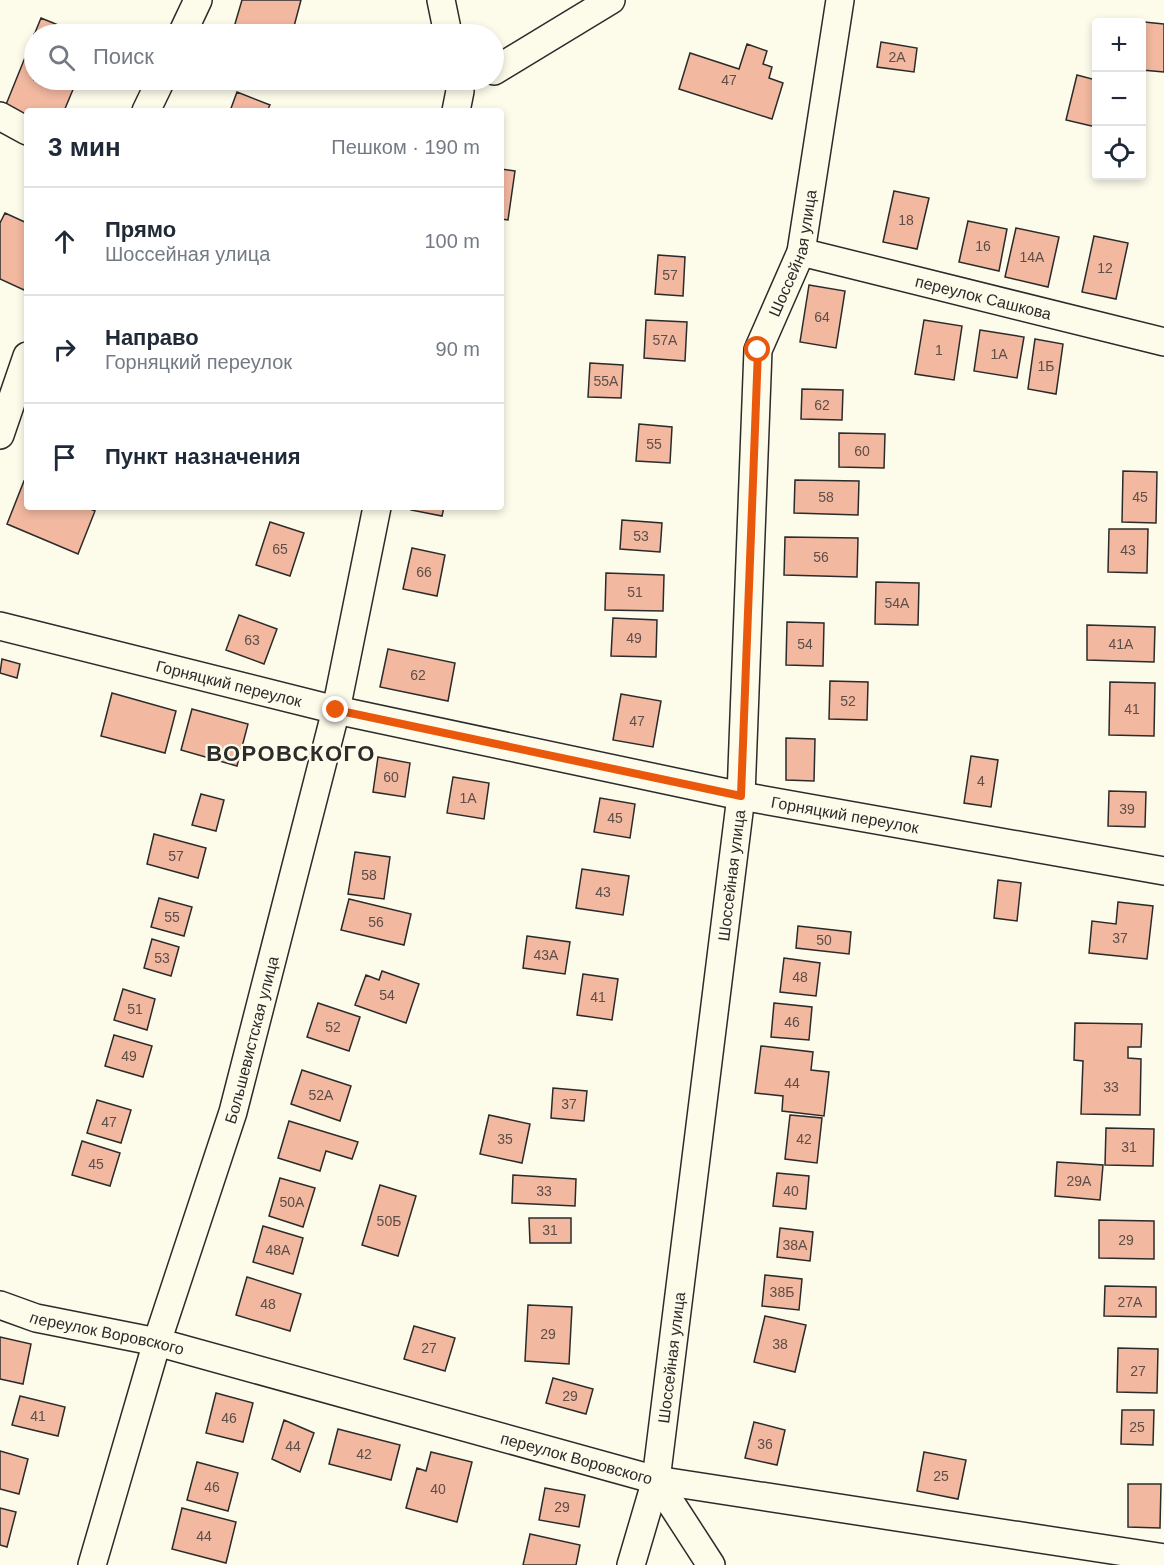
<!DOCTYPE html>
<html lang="ru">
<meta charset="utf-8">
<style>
:root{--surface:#fff;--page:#f6f6f7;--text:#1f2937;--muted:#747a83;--line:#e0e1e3}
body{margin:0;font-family:Helvetica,sans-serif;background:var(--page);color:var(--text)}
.controls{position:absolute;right:18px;top:18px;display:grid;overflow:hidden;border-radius:6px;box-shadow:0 3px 9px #0003}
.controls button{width:54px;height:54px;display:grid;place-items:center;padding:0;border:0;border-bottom:2px solid var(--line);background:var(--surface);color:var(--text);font:30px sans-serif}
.stop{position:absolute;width:18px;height:18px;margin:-14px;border:4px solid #ea580c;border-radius:50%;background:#fff}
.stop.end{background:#ea580c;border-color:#fff;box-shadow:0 2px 6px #0008}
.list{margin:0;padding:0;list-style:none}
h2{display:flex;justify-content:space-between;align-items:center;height:78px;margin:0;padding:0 24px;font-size:26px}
h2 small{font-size:20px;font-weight:400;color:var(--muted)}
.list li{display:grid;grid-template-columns:39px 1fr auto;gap:18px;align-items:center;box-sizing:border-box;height:108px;padding:0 24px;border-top:2px solid var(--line)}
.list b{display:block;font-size:22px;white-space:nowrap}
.list p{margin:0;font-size:20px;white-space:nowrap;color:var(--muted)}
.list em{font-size:20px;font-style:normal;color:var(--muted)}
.icon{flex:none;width:33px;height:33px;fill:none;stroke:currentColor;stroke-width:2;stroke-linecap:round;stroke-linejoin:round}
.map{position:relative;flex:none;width:1164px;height:1565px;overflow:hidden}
.search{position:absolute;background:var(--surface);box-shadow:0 3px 9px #0003;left:24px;top:24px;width:480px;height:66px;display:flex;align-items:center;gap:15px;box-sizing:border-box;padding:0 21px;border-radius:33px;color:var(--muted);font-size:22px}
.panel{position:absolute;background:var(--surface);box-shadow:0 3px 9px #0003;left:24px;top:108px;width:480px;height:402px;border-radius:6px}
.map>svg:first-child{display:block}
.building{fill:#f2b8a0;stroke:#2b2b2b;stroke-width:1.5}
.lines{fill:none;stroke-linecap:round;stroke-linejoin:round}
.street-casing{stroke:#2b2b2b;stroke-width:30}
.street{stroke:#fdfbea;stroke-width:27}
.route{stroke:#ea580c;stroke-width:8}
.labels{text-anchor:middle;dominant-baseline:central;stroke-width:4.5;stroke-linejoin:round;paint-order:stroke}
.number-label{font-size:14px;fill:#5d4e48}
.street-label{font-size:16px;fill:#2b2b2b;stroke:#fdfbea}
.district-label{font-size:22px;font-weight:bold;letter-spacing:1.5px;fill:#2b2b2b;stroke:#fdfbea}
</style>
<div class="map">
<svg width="1164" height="1565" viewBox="0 0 1164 1565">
<rect width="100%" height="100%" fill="#fdfbea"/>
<path class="building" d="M242,0H301L292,34H232Z
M41,18L80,34H34V80H77L64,111H27V116L5,107Z
M1144,22L1164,24V72L1142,70Z
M393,30L426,34H393Z
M881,42L917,48L914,72L877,67Z
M747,44L767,51L763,64L772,67L769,78L783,83L772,119L679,89L690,53L739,69Z
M1077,75L1096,80V127L1066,120Z
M237,92L270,105L267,111H230Z
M501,169L515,171L508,220L501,219Z
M894,191L929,198L917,249L883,242Z
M5,213L27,223V283L24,290L0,279V223Z
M968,221L1007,229L999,271L959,262Z
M1016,228L1059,237L1048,287L1005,277Z
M1094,236L1128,243L1116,299L1082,292Z
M658,255L685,257L683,296L655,294Z
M809,285L845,291L836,348L800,342Z
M646,320L687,322L685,361L644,358Z
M924,320L962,326L954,380L915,374Z
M980,330L1024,337L1017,378L974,371Z
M1035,339L1063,344L1056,394L1028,389Z
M590,363L623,365L621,398L588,397Z
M802,389L843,390L842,420L801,419Z
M639,424L672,427L670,463L636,461Z
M839,433L885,434L884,468L839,467Z
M1123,471L1157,472L1156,523L1122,522Z
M795,480L859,481L858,515L794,513Z
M24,481L27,483V507H86L95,511L78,554L7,524Z
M412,507H444L442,516L411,510Z
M622,520L662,523L660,552L620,549Z
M270,522L304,533L290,576L256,565Z
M1109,529H1148L1147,573L1108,572Z
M785,537L858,538L857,577L784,575Z
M412,548L445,555L437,596L403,589Z
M606,573L664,575L663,611L605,610Z
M876,582L919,583L918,625L875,624Z
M239,615L277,629L264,664L226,650Z
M613,618L657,620L656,657L611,656Z
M787,622L824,623L823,666L786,665Z
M1087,625L1155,627L1154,662L1087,660Z
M388,649L455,663L448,701L380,687Z
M2,659L20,664L17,678L0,673Z
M830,681L868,682L867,720L829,719Z
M1110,682L1155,683L1154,736L1109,735Z
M112,693L176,711L165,753L101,736Z
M621,694L661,701L653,747L613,740Z
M192,709L248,724L237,766L181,750Z
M786,738L815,739L814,781L786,780Z
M971,756L998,760L991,807L964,803Z
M378,757L410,763L405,797L373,792Z
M453,777L489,783L484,819L447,813Z
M1109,791L1146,792L1145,827L1108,826Z
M201,794L224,800L216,831L192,825Z
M600,798L635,804L630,838L594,832Z
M154,834L206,848L198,878L147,864Z
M355,852L390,857L384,899L348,894Z
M582,869L629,876L623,915L576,908Z
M998,880L1021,883L1017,921L994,918Z
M159,898L192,907L184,936L151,927Z
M349,899L411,914L404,945L341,930Z
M1118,902L1153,906L1147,959L1089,953L1092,921L1116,924Z
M798,926L851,932L849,954L796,948Z
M527,936L570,942L565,974L523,968Z
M152,939L179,947L171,976L144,968Z
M784,958L820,963L816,996L780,992Z
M382,971L419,984L406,1023L355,1005L366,975L379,980Z
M583,974L618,979L612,1020L577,1015Z
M123,989L155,999L147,1030L114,1020Z
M318,1003L360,1017L349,1051L307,1037Z
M774,1003L812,1007L809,1040L771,1037Z
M1075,1023L1142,1024L1141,1047H1128V1058L1141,1059L1140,1115L1081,1114L1083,1061L1074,1060Z
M114,1035L152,1046L143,1077L105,1066Z
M761,1046L813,1052L811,1070L829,1072L824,1116L782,1111L783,1096L755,1093Z
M302,1070L351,1086L340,1121L291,1104Z
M553,1088L587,1091L584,1121L551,1118Z
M97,1100L131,1110L121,1143L87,1133Z
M489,1115L530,1124L522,1163L480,1154Z
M790,1115L822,1118L817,1163L785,1159Z
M289,1121L358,1142L352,1159L326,1151L320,1171L278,1158Z
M1106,1128L1154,1129L1153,1166L1105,1165Z
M82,1141L120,1153L110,1186L72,1175Z
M1057,1162L1103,1165L1100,1200L1055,1196Z
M777,1173L809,1176L806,1209L773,1206Z
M513,1175L576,1179L575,1206L512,1203Z
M280,1178L315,1188L303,1227L269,1216Z
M380,1185L416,1196L398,1256L362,1245Z
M529,1218H571V1243H530Z
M1099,1220L1154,1221V1259L1099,1258Z
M263,1226L303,1238L293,1274L253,1262Z
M780,1228L813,1232L810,1261L777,1257Z
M765,1275L802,1279L799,1310L762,1306Z
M247,1277L301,1294L290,1331L236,1315Z
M1105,1286L1156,1287V1317L1104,1316Z
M528,1305L572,1307L569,1364L525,1361Z
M765,1316L806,1325L795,1372L754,1362Z
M414,1326L455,1338L445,1371L404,1359Z
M0,1337L31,1344L23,1384L0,1379Z
M1118,1348L1158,1349L1157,1393L1117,1392Z
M553,1378L593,1389L586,1414L546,1403Z
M216,1393L253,1403L243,1442L206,1433Z
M20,1396L65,1407L58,1436L12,1425Z
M1122,1410H1154L1153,1445L1121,1444Z
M284,1420L314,1433L300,1472L272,1459Z
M754,1422L785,1430L777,1465L745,1458Z
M338,1429L400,1445L391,1480L329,1464Z
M0,1451L28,1459L19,1494L0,1489Z
M431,1452L472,1462L457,1522L406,1508L417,1468L426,1471Z
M924,1452L966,1460L958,1499L917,1491Z
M197,1462L238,1473L228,1511L187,1500Z
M1128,1484H1161L1160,1528L1128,1527Z
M545,1488L585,1495L579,1527L539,1520Z
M0,1508L16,1512L7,1547L0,1545Z
M182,1508L236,1522L226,1563L172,1549Z
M530,1534L580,1545L576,1565H523Z"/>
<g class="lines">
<g class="street-casing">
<g id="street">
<path d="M441,0L448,34"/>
<path d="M182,34L198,0"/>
<path d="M494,71L611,0"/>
<path d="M146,111L161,80"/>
<path d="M456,111L460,91L458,80"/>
<path d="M0,116L27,131"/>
<path id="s1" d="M801,252L1164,342"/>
<path d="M0,435L27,356"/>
<path id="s2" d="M0,626L336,710L741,796L1164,871"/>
<path id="s3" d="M0,1305L36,1318L157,1342L656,1480L1164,1558"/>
<path d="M656,1480L711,1565"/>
<path id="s4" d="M92,1565L157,1342L233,1112L336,710L377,507"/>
<path id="s5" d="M631,1565L656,1480L741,796L758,350L801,252L840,0"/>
</g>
</g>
<use href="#street" class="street"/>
</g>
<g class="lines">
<path class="route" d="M336,710L741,796L758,350"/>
</g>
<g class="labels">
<g class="number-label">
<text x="897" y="57">2А</text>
<text x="729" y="80">47</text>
<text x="906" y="220">18</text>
<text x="983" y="246">16</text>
<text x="1032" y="257">14А</text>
<text x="1105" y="268">12</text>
<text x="670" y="275">57</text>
<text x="822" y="317">64</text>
<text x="665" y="340">57А</text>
<text x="939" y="350">1</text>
<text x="999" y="354">1А</text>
<text x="1046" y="366">1Б</text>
<text x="606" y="381">55А</text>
<text x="822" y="405">62</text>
<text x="654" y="444">55</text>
<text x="862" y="451">60</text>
<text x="826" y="497">58</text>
<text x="1140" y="497">45</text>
<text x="641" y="536">53</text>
<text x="280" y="549">65</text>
<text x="1128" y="550">43</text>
<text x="821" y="557">56</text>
<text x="424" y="572">66</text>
<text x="635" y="592">51</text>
<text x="897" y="603">54А</text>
<text x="634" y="638">49</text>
<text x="252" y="640">63</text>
<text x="805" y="644">54</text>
<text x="1121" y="644">41А</text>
<text x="418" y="675">62</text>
<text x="848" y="701">52</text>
<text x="1132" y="709">41</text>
<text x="637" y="721">47</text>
<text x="391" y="777">60</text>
<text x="981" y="781">4</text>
<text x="468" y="798">1А</text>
<text x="1127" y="809">39</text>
<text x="615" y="818">45</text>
<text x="176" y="856">57</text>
<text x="369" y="875">58</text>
<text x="603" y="892">43</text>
<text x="172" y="917">55</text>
<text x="376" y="922">56</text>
<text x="1120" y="938">37</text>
<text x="824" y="940">50</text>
<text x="546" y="955">43А</text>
<text x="162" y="958">53</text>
<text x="800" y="977">48</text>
<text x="387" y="995">54</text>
<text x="598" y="997">41</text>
<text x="135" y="1009">51</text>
<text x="792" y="1022">46</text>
<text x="333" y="1027">52</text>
<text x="129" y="1056">49</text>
<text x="792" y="1083">44</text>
<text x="1111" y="1087">33</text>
<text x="321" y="1095">52А</text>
<text x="569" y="1104">37</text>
<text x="109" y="1122">47</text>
<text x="505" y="1139">35</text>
<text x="804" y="1139">42</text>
<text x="1129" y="1147">31</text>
<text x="96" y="1164">45</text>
<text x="1079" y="1181">29А</text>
<text x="544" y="1191">33</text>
<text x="791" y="1191">40</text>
<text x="292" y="1202">50А</text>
<text x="389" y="1221">50Б</text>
<text x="550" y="1230">31</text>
<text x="1126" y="1240">29</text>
<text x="795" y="1245">38А</text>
<text x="278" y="1250">48А</text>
<text x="782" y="1292">38Б</text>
<text x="1130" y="1302">27А</text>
<text x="268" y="1304">48</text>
<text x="548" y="1334">29</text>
<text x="780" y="1344">38</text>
<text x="429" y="1348">27</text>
<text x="1138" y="1371">27</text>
<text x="570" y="1396">29</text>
<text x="38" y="1416">41</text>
<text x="229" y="1418">46</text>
<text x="1137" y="1427">25</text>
<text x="765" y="1444">36</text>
<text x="293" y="1446">44</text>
<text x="364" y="1454">42</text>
<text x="941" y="1476">25</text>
<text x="212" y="1487">46</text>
<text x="438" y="1489">40</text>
<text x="562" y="1507">29</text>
<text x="204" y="1536">44</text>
</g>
<g class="street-label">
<text stroke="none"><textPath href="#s5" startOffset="1328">Шоссейная улица</textPath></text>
<text stroke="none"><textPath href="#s1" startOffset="188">переулок Сашкова</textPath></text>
<text stroke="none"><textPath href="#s2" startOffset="236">Горняцкий переулок</textPath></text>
<text stroke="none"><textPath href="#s2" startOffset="866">Горняцкий переулок</textPath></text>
<text stroke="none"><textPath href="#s5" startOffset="698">Шоссейная улица</textPath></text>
<text stroke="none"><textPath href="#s4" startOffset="549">Большевистская улица</textPath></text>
<text stroke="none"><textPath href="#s3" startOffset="111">переулок Воровского</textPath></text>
<text stroke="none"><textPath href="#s5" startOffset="212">Шоссейная улица</textPath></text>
<text stroke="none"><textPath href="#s3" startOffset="597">переулок Воровского</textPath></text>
</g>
<g class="district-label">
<text x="291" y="753">ВОРОВСКОГО</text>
</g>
</g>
</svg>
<div class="controls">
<button>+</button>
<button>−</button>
<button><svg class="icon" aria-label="locate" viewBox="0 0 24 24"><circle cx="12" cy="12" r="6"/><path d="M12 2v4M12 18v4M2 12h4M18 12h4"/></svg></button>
</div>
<div class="stop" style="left:758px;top:350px"></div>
<div class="stop end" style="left:336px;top:710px"></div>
<div class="search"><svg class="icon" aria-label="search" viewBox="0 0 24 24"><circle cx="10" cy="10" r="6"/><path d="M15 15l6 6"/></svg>Поиск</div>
<section class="panel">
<h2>3 мин<small>Пешком · 190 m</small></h2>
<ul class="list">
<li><svg class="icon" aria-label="ahead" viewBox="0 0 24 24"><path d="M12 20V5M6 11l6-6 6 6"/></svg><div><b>Прямо</b><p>Шоссейная улица</p></div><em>100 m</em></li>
<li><svg class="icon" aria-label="right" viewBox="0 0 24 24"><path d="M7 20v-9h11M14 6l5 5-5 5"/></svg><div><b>Направо</b><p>Горняцкий переулок</p></div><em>90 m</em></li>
<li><svg class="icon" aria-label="arrive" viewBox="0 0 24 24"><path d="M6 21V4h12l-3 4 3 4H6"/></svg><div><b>Пункт назначения</b></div></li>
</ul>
</section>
</div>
